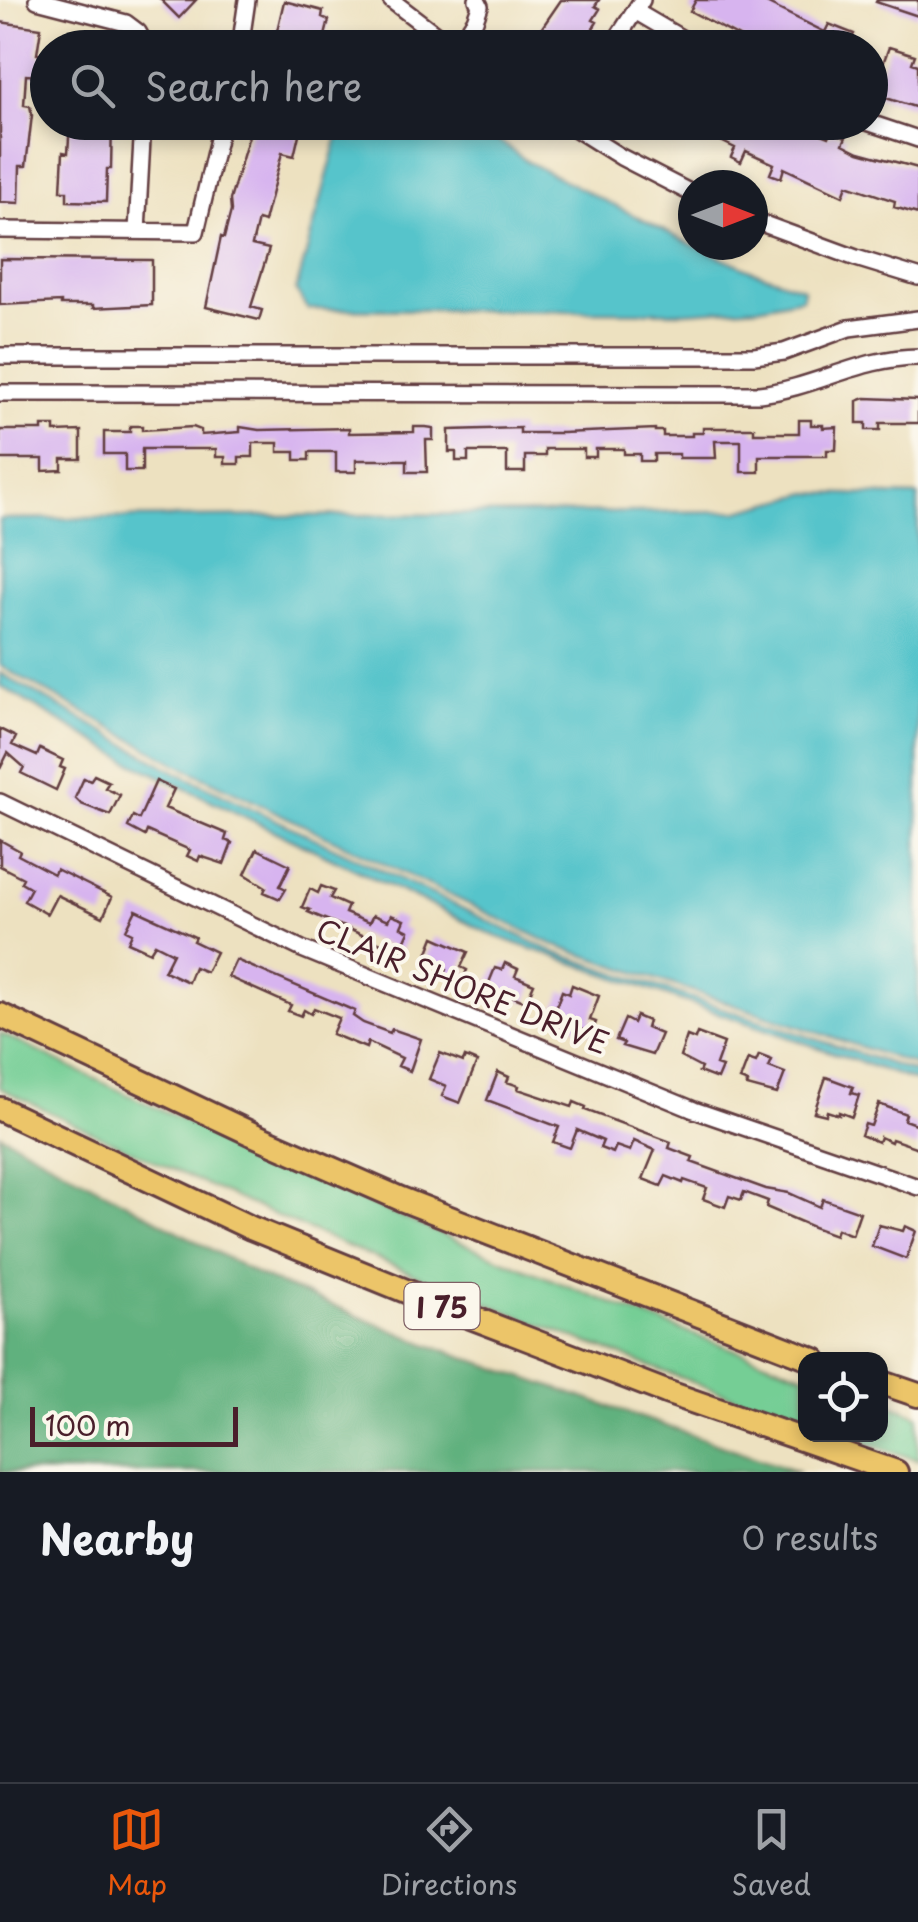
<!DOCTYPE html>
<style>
:root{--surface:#171b24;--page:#20242c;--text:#f1f3f6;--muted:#9ea1a6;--line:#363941;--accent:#ea580c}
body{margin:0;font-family:"Playpen Sans",sans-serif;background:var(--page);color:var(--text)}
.controls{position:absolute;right:30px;bottom:30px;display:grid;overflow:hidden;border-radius:20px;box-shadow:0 5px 15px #0003}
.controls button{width:90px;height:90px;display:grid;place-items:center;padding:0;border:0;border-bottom:2px solid var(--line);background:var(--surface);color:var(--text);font:50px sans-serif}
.compass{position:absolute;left:678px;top:170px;width:90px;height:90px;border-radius:50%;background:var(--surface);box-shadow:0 5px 15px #0003;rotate:90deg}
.scale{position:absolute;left:30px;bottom:25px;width:208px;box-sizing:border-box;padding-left:10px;border:5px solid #4a1f2b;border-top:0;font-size:28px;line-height:35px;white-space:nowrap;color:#4a1f2b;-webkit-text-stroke:8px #fbf7ec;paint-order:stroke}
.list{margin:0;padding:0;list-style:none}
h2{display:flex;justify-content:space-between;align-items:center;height:130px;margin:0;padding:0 40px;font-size:42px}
h2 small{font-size:32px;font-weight:400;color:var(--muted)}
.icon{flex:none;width:55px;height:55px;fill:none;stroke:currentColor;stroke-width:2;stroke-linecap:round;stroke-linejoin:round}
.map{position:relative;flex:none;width:918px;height:1472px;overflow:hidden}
.search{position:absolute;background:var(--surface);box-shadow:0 5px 15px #0003;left:30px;right:30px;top:30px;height:110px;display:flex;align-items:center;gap:25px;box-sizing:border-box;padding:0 35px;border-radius:55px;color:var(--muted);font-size:38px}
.sheet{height:310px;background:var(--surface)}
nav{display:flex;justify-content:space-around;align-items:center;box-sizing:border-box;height:140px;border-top:2px solid var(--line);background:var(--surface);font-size:28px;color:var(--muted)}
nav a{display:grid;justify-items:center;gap:5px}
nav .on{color:var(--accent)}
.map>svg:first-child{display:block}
.green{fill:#75ce95;stroke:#607660;stroke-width:2.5}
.forest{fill:#60b17e;stroke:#556854;stroke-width:2.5}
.water{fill:#56c4cb;stroke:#50727b;stroke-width:2.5}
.building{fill:#d7b4ef}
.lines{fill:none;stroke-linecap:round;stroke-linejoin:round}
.minor-casing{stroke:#623c41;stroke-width:20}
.highway-casing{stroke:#623c41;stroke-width:28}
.minor{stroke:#fff;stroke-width:15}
.highway{stroke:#ecc569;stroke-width:22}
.labels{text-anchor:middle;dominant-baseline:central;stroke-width:8;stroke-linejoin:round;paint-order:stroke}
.shield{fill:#fbf7ec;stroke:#7f6065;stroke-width:2.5}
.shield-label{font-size:28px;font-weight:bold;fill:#4a1f2b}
.street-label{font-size:30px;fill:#4a1f2b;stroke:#fbf7ec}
</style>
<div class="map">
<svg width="918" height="1472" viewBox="0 0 918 1472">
<rect width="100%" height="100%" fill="#fbf7ec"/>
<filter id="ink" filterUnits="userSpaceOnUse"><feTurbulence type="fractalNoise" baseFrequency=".01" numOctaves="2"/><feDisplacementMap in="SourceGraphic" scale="20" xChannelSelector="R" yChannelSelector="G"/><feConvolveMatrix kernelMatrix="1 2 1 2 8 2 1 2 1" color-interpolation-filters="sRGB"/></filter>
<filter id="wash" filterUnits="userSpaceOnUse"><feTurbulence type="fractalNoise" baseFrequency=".0048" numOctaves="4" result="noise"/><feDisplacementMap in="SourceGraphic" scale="40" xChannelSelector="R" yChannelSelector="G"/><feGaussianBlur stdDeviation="2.25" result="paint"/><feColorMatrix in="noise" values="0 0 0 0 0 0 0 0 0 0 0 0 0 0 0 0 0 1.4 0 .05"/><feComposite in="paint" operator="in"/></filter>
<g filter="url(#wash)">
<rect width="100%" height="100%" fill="#ede1c0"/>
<path class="green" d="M0,1033C263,1162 529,1278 805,1375V1422C531,1327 261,1216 0,1088Z
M881,1401L918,1415V1460L841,1435L880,1434Z"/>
<path class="forest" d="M0,1134L260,1276L429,1345L800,1472H0Z"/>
<path class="water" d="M342,122L475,123L528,162L693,245L753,271L803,288L802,298L758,307L686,312L308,309L296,291Z
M809,493L918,496V1066L556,946L182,767L0,666V519L739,511Z
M0,673L178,773L554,952L918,1073V1082L495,936L130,762L0,686Z"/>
<g id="blocks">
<path class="building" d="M161,0H196L179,18Z
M561,0H599L595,6L600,9L593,20L597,22L589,35L587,33L578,48H528Z
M696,0H760L825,32L829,24L854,34L848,48H760L690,11Z
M877,0H918V16L876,2Z
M284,1L323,11L322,17L329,20L322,48H273Z
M0,22L41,28L37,54L42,55L39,76L26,75L24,105L30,106L32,115L26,166H20L19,203L0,202Z
M889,47L915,55L912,63L918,65V108L870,93V65L881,69Z
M70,122H112L111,169H107L106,202L67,201V191H61L63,152L68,153Z
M253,122H302L294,156L282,153L264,222L258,220L252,245L269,249L251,307L262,310L259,320L206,307L221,237L224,238L231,211L230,200Z
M682,122H808L806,128L829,137L831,132L846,137L843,144L859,152L918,168V214L894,207L895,201L847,185L843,196L784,168L781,178L770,174L774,164L746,151L741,162L731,157L735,148Z
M0,259L152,260V305L93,308V305H61V302L0,305Z
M865,398L918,400V423H880V430H866V423H857V401Z
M799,420H811V425H823V428L837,427L836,450H827V456H759V472H741V441H715L716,458H679V454H654V461H640V454H624V449H596V457H584V449H545V456H525V472H507V452H468V461H456V452H449V430L520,428V433H562L655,429V431H663V436H692V433H703V428H754V433H799Z
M42,426H55V432L81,431V459H62V470L43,471V459H0V430H42Z
M130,426H142V430L193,427L201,430V435L240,432V427L259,430L349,428V433L414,432V427H426L433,428V440H426L427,472H407V460H356V472H336V452H309V460H295V452H278V443H253V457H239V464H225V457H216V449H142V471H125V454H104V432H130Z
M0,729L16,737L12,745L37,756L40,749L63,760L60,767L65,769L56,790L21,773L24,767L8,753L0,769Z
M94,775L109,782L105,788L120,795L110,815L81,804L75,798L84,778L90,781Z
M156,781L174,789L165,808L227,834L225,840L232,843L224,864L200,856L198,861L187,856L190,850L147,831L145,836L128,827L133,816L139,819Z
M0,840L20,851L18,855L54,874L56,869L112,897L103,917L57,895L47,914L24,901L31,888L21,882L23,878L0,866Z
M257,849L290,865L280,886L286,889L280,899L264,892L266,887L245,874Z
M321,886L334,891L330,898L348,906L345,913L369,923L373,915L388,921L391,915L404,920L401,927L409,931L400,951L308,912L310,910L302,907L310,889L318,893Z
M136,910L195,937L193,941L216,952L206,972L194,967L188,982L164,971L173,953L155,944L150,952L128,942L132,933L126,930Z
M434,937L468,952L461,967L467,970L462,981L445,974L447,969L426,957Z
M236,960L355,1011L353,1016L363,1023L390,1033L392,1029L421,1039L410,1071L398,1066L402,1058L368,1042L366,1048L332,1034L339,1018L314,1008L311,1014L304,1010L301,1016L288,1011L291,1005L228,977Z
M505,963L518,969L515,976L534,984L526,1002L505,993L504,995L488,985L495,968L502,970Z
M572,985L599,996L590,1020L596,1022L592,1033L574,1027L576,1023L554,1012L562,991L569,994Z
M636,1016L648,1021L646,1028L661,1034L652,1055L622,1046L624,1043L616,1040L625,1019L633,1023Z
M697,1033L724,1043L716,1065L722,1067L717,1079L699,1072L701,1068L680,1057L687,1036L695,1039Z
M440,1053L463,1062L465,1057L477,1062L460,1103L442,1096L446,1086L429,1079Z
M759,1055L772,1060L769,1067L785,1073L777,1094L747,1086L748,1083L740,1080L748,1059L756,1062Z
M498,1072L509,1077L507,1082L519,1086L518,1089L572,1107L574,1102L586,1107L585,1110L671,1142L669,1148L693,1157L691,1162L766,1189L789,1193L820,1207L823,1199L860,1212L852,1235L837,1229L835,1235L813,1227L766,1207L768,1201L744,1192L741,1200L729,1196L725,1207L703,1199L707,1188L684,1180L683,1183L666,1176L661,1186L643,1179L655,1150L634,1141L630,1151L616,1146L613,1153L600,1148L603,1141L577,1130L570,1148L553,1142L559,1127L487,1100Z
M826,1077L853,1087L851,1093L859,1095L852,1117L839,1112V1115L827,1111L826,1115L814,1112Z
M879,1104L906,1114L904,1120L918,1125V1148L892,1139L891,1142L880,1137L878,1142L861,1135L865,1124L871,1126Z
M879,1225L903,1231L905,1226L916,1231L906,1259L872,1246Z"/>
</g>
</g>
<g filter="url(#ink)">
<use href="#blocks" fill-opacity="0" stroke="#623c41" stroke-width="2.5"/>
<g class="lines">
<g class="minor-casing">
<path id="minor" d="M37,0L126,23L138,32L147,48
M391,0L454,48
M635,11L698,48
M240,48L247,0
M456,48L475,20L480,6L477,0
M611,48L642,0
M565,122L621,157L693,194
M867,122L918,139
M753,220L856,258L918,277
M0,230L196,232L222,122
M137,231L143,122
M0,356H754L784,352L849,328L918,319
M0,393L759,394C815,388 861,357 918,357
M0,802L302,949L694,1110L918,1187"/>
</g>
<g class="highway-casing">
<path id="highway" d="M0,1015L252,1134L401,1199L815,1360
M0,1109L251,1228L455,1311L666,1392L896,1472
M880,1382L918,1395"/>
</g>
<use href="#minor" class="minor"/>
<use href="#highway" class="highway"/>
</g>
</g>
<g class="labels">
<rect class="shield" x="404.5" y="1283" width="75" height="46" rx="8"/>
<g class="shield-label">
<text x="442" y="1306">I 75</text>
</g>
<g class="street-label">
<text transform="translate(463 985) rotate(22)">CLAIR SHORE DRIVE</text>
</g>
</g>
</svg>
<div class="controls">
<button><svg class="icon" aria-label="locate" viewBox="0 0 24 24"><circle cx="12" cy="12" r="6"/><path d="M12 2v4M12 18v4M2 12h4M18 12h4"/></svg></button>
</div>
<svg class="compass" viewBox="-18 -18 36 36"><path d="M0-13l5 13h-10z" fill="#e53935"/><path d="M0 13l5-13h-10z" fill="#9ea1a6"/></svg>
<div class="scale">100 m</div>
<div class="search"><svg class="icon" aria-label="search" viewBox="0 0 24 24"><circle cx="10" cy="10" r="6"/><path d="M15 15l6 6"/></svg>Search here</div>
</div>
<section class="sheet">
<h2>Nearby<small>0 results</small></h2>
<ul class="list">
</ul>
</section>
<nav>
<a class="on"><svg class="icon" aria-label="map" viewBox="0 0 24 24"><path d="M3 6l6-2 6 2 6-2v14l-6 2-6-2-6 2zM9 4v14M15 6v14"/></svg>Map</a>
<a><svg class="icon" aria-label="directions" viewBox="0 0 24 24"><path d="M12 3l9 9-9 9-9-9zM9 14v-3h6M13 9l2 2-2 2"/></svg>Directions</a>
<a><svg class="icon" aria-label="saved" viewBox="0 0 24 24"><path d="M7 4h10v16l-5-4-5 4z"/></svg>Saved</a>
</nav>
